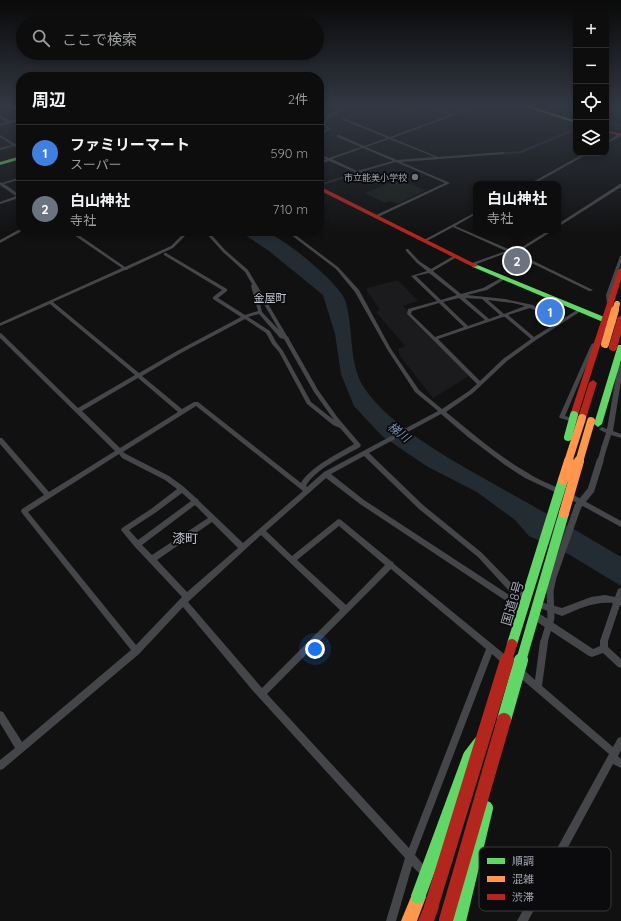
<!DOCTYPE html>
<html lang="ja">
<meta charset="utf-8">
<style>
:root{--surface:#0d0d0d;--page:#1b1b1b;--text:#f1f3f6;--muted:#9a9c9d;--line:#2d2d2e;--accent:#2563eb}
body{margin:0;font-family:Quicksand,"Noto Sans JP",sans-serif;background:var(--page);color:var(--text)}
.controls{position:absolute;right:12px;top:12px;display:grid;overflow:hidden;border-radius:8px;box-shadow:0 2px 6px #0003}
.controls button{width:36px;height:36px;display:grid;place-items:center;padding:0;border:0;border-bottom:1px solid var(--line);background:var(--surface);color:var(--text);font:20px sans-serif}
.you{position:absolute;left:315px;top:649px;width:14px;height:14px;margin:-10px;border:3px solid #fff;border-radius:50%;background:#1a73e8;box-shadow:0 0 0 6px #1a73e833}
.badge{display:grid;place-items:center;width:26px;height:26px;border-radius:50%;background:var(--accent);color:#fff;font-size:13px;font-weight:700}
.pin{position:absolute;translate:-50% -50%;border:2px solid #fff;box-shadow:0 1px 4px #0006}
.popup{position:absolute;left:473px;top:181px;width:88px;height:52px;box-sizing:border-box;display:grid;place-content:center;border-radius:8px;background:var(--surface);filter:drop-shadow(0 1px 3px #0005);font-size:13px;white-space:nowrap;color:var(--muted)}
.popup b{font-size:15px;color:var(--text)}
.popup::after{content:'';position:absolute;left:50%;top:100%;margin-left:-8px;border:8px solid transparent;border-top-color:var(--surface)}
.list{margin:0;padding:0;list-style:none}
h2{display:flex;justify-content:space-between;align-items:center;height:52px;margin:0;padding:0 16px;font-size:17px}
h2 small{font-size:13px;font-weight:400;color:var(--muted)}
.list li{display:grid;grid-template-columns:26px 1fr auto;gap:12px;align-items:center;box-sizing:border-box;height:56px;padding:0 16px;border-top:1px solid var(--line)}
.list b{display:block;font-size:15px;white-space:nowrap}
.list p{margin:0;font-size:13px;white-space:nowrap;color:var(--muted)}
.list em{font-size:13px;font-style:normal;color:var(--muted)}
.icon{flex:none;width:22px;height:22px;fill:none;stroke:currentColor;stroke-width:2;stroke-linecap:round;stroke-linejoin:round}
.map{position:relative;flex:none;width:621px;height:921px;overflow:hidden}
.search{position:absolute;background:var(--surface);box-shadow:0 2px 6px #0003;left:16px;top:16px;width:308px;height:44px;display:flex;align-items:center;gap:10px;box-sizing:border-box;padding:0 14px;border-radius:22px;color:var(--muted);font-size:15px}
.panel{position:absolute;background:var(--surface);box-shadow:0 2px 6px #0003;left:16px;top:72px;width:308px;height:164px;border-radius:16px}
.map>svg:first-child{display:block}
.built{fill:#1b1b1d}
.green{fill:#19201a}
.water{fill:#242c33}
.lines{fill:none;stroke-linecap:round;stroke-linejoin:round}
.canal{fill:#242c33;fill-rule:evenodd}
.street{fill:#45464a;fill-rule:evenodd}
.fast{fill:#63d668;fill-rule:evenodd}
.slow{fill:#ff974d;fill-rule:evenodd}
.jam{fill:#b3261e;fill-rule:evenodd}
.street-bridge-far1{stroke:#45464a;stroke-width:5.5}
.street-bridge{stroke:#45464a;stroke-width:7}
.fast-bridge-far2{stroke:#63d668;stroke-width:8}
.fast-bridge-far1{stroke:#63d668;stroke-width:10}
.fast-bridge{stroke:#63d668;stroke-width:14}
.slow-bridge-far2{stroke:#ff974d;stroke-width:6}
.slow-bridge-far1{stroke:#ff974d;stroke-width:8}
.slow-bridge{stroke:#ff974d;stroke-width:10}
.jam-bridge-far2{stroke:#b3261e;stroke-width:8}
.jam-bridge-far1{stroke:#b3261e;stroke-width:10}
.jam-bridge{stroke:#b3261e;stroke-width:14}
.poi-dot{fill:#6f727a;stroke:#0b0b0d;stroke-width:1.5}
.labels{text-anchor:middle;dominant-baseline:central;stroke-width:3.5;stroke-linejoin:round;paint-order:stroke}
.far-poi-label{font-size:9px;fill:#a1a6b3;stroke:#0b0b0d;text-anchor:end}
.far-quarter-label{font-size:11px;fill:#c2c5cf;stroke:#0b0b0d}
.water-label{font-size:12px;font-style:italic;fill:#7594b1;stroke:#0b0b0d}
.quarter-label{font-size:13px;fill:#c2c5cf;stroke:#0b0b0d}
.near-street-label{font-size:13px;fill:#a1a6b3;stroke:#0b0b0d}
.key{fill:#0b0b0d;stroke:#383a3f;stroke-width:1}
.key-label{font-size:11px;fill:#a1a6b3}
</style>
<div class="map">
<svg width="621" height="921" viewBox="0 0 621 921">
<rect width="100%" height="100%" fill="#111"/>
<path class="built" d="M398,280L418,301L403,306L408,311L407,315L469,376L433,398L400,356L398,349L405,346L376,312L380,310L367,291V288Z"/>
<path class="green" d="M397,180L426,190L397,204L390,201L385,203L365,193Z"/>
<path class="water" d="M239,231C246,231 256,229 263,231C281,235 340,284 345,300C354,327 348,361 363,386C391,430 463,466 508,492C546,513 584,535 621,557V586L570,555L529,536L515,520L477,492L428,467L382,436L354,406L341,374L335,334L323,295L269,251Z"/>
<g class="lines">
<path class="canal" d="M606,121L621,124V126L606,123Z
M572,122L576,124V126L572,124Z
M576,128V130L522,153L496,155L494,154L496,153L520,151Z
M364,170L367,171L319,186V184Z"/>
<path class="street" d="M0,106H3L0,107Z
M347,106H349L350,107L330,117L325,124L330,129L319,137V135L327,129L323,124L327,116L319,110V108L329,115L347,107Z
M388,106H391L406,111L422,106H426L452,114L477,106H480L392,138L438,157L503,152L505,153L503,154L401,162L450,183L376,218H374V216L445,183L396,162L357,173L329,161L319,164V162L326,159L319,156V154L329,158L361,147L337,137V135H339L364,146L387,138L343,120V118L390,137L449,115L424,107L406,113ZM389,139L435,157L397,160L366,147ZM363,148L393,161L357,171L332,159Z
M621,108V110L606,114V112Z
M0,116L10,121L21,118V120L0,126V124L7,122L0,118Z
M619,134H621V136L606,144V142Z
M0,135L15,144L21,142V144L17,145L21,148V150L14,146L0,150V148L12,145L0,137Z
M585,153H589L534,184H529Z
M21,177V179L4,184L20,195H21V199L19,198L0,204V202L16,196L0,185V182L2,183Z
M620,184H621V187L558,227V224Z
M476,212V214L455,226L513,251H516L549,230H554L517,253L593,290L591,291H589L509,252L474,265H472V263L506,251L453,227L425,242L422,241Z
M20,229H21V231H22L0,243V240Z
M68,231H73L125,267L171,246L186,231H190L173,248L128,269L127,270H125L53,302L139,373L177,351L241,317L213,299V297L222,290L164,255V253H166L227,289V291L218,298L245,315L258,311L251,286L252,284L245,272L223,252L204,231H208L225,250L248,270L287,336L289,338V339L318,390L338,418L361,445L360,447C343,457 315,469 306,486L307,487L324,472L438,411L415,392L387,349L355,292L336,269L286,231H290L338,267L359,290L391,349L419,390L442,409L469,391L477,384L407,314L408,309L437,301L411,276L427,271L417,263L406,251V249H408L419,261L431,269L455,255H457V257L433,271L461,294L483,288L503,277H505V279L487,290L467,295L505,299L533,305L558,322L577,310H581V311L536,340L507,361L473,393L446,412C472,433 498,456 528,473C538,480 550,484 561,489L562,491L561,493H557L525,478L505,465L468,437L441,414L369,453L423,505L482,553L517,589L530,596L531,598L530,600L527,601L511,593L478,557L419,509L364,456L331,474L364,500L526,606L527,608L526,610L523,612L520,610L360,504L326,478L266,531L292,556L337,520L339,519L341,520L391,561L393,562L394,564L509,658L510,661L509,664L506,665L503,664L492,654L415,855L428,870L430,873L428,876L425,878L422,876L412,866L396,921H386L405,858L253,691L183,607L139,654L3,769L0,770V760L15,748L0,723V711L3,712L22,742L131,650L22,513L21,511L22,509L44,495L0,444V438H2L49,492L115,451L0,338V333L2,334L78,408L135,375L50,304L0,326V323L122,268ZM429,273L457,295L441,300L416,276ZM257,292L279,330L262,312ZM459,298L485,320L468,326L443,302ZM465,298L482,299L500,315L489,319ZM488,300L513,303L525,306L504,314ZM439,303L464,327L435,337L411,314L412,311ZM530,308L539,312L555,324L534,337L508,315ZM259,314L280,338L284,339L314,392L334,420L311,402L283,351L276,342L270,331L248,317ZM503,317H505L531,339L503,359L480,381L438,339ZM245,319L266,333L272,344L279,352L307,404L333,425L340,428L354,444C338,454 311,466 301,483L198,402H194L182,409L142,376L181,353ZM138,378L178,412L120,448L82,411ZM196,406L303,491L243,543L199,501L198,499L196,498L184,487L169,476L126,454L123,452ZM119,454L122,458L165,480L177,489L151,509L122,528L121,530L135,547L136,548L182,597L136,645L28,512ZM182,493L191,501L138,540L129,530L155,513ZM195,505L208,518L152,555L142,545ZM212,522L238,548L187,592L157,560ZM339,526L385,565L346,605L297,560ZM261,535L340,610L262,688L188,602ZM391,569L486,649L409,848L267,694Z
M620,256H621V263L610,295L611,304L609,305L607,304L606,295Z
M593,343L595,345L565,416L572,418L573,419L570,421L560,418L559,417L591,345Z
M621,363V381L613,431L621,434V438L611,435L607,448L604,450L601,448L606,433L600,430L599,429L602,427L607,429L618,365Z
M570,493L621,521V527L568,498L567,496L568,494Z
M621,588V605H620L608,641V647L621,659V668L618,667L603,653L592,657L589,656L531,618L530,615L531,612L534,611L537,612L593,649L600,646V641L613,603C594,601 579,609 562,616L534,606L533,604L534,602L537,601L562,608L591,597L605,595L615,597L618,589Z
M544,638L547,639L548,642L542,686L613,747L618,738L621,737V750L618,756L621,759V768L613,764L528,921H517L609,754L518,676L517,673L518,670L521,669L524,670L535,680L540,642L541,639Z"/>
<path class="fast" d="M10,106H15L21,109V112Z
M523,106H529L576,121V123Z
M21,156V159L0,165V162Z
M475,264L614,321L616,323L612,325H610L473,267L472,266Z
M618,345H621V360L602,424L598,427L594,424Z"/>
<path class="slow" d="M418,889L423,892L426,897L417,921H401L413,892Z"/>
<path class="jam" d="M606,130L621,134V136L606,132Z
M319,186L477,265L478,266L473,267L319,190Z
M621,268V280L578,415L577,417H571L570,415L618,270Z
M593,380L597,383L586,418L585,420H579L578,418L589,383Z
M431,899L436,902L439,907L434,921H418L426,902Z"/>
<path class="street-bridge-far1" d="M600,462L604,448"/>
<path class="street-bridge" d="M544,642L551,618L550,591L553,577L578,506L591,490L600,461"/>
<path class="fast-bridge-far2" d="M568,437L574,415"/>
<path class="fast-bridge-far1" d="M512,644L563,480
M521,661L564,513"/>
<path class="fast-bridge" d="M504,720L521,660
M418,897L470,756L480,743
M459,921L486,808"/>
<path class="slow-bridge-far2" d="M615,311L617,304"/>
<path class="slow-bridge-far1" d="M605,344L615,310
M568,462L582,418
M579,462L591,421"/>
<path class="slow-bridge" d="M563,480L569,461
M564,513L579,461"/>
<path class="jam-bridge-far2" d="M613,347L621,320"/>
<path class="jam-bridge-far1" d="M507,661L512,644"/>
<path class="jam-bridge" d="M431,907L507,660
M446,920L504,720"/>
</g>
<linearGradient id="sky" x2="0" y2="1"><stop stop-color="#090909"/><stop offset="0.45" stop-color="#323843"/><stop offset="1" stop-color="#323843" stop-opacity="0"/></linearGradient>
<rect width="621" height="235" fill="url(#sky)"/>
<circle class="poi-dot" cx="415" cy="177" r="4"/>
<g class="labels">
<g class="far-poi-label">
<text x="407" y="177">市立能美小学校</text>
</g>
<g class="far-quarter-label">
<text x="270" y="298">金屋町</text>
</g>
<g class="water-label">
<text transform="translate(399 432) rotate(37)">梯川</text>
</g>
<g class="quarter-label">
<text x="185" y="538">漆町</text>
</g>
<g class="near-street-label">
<text transform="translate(512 603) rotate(-73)">国道8号</text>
</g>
</g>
<rect x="479" y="847" width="132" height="64" rx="6" class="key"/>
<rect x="487" y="858" width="18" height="6" fill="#63d668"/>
<rect x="487" y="876" width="18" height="6" fill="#ff974d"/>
<rect x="487" y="894" width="18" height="6" fill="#b3261e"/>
<g class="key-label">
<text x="512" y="865">順調</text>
<text x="512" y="883">混雑</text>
<text x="512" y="901">渋滞</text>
</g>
</svg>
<div class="controls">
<button>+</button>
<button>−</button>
<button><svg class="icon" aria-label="locate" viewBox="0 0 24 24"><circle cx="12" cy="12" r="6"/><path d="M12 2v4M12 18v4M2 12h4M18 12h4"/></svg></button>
<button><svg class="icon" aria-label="layers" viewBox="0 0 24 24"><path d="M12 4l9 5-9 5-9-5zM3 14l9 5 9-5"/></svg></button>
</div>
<div class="you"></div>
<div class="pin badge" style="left:550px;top:312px;background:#3f7fe0">1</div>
<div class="pin badge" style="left:517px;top:261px;background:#6b7280">2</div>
<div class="popup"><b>白山神社</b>寺社</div>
<div class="search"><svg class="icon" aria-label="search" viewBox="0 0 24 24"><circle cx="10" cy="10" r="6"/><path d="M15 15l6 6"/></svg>ここで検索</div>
<section class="panel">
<h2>周辺<small>2件</small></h2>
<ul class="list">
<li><span class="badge" style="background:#3f7fe0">1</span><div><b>ファミリーマート</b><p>スーパー</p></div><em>590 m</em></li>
<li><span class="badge" style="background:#6b7280">2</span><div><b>白山神社</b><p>寺社</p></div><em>710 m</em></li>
</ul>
</section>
</div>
